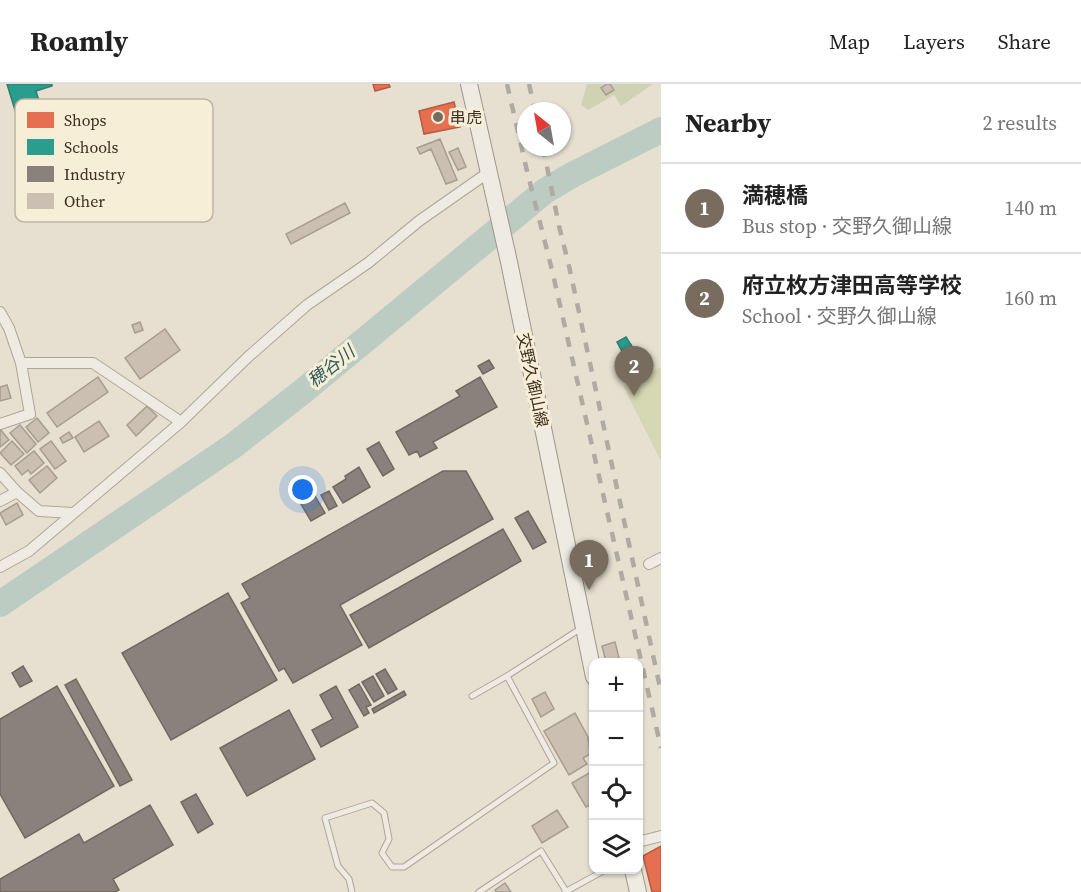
<!DOCTYPE html>
<meta charset="utf-8">
<style>
:root{--surface:#fff;--page:#f6f6f6;--text:#222;--muted:#767676;--line:#e0e0e0;--accent:#786c5e}
body{margin:0;font-family:"Source Serif 4","Noto Sans JP",serif;background:var(--page);color:var(--text)}
.controls{position:absolute;right:18px;bottom:18px;display:grid;overflow:hidden;border-radius:12px;box-shadow:0 2px 4px #0004}
.controls button{width:54px;height:54px;display:grid;place-items:center;padding:0;border:0;border-bottom:2px solid var(--line);background:var(--surface);color:var(--text);font:30px sans-serif}
.compass{position:absolute;left:517px;top:18px;width:54px;height:54px;border-radius:50%;background:var(--surface);box-shadow:0 2px 4px #0004;rotate:329deg}
.you{position:absolute;left:303px;top:406px;width:21px;height:21px;margin:-15px;border:4px solid #fff;border-radius:50%;background:#1a73e8;box-shadow:0 0 0 9px #1a73e833}
.badge{display:grid;place-items:center;width:39px;height:39px;border-radius:50%;background:var(--accent);color:#fff;font-size:20px;font-weight:700}
.pin{position:absolute;translate:-50% -50px;filter:drop-shadow(0 2px 3px #0008)}
.pin::after{content:'';position:absolute;top:32px;width:21px;height:18px;background:inherit;clip-path:polygon(0 0,100% 0,50% 100%)}
.list{margin:0;padding:0;list-style:none}
h2{display:flex;justify-content:space-between;align-items:center;height:78px;margin:0;padding:0 24px;font-size:26px}
h2 small{font-size:20px;font-weight:400;color:var(--muted)}
.list li{display:grid;grid-template-columns:39px 1fr auto;gap:18px;align-items:center;box-sizing:border-box;height:90px;padding:0 24px;border-top:2px solid var(--line)}
.list b{display:block;font-size:22px;white-space:nowrap}
.list p{margin:0;font-size:20px;white-space:nowrap;color:var(--muted)}
.list em{font-size:20px;font-style:normal;color:var(--muted)}
.icon{flex:none;width:33px;height:33px;fill:none;stroke:currentColor;stroke-width:2;stroke-linecap:round;stroke-linejoin:round}
.map{position:relative;flex:none;width:661px;height:808px;overflow:hidden}
header{display:flex;align-items:center;gap:36px;box-sizing:border-box;height:84px;padding:0 30px;background:var(--surface);border-bottom:2px solid var(--line)}
header strong{font-size:28px}
nav{display:flex;gap:33px;margin-inline-start:auto;font-size:21px}
main{display:flex}
aside{flex:1;background:var(--surface)}
.map>svg:first-child{display:block}
.green{fill:#d6d7b3}
.cemetery{fill:#d1d1b3}
.shops{fill:#e76f51;stroke:#b45c42;stroke-width:1.5}
.schools{fill:#2a9d8f;stroke:#307c6e;stroke-width:1.5}
.industry{fill:#8a817c;stroke:#736860;stroke-width:1.5}
.lines{fill:none;stroke-linecap:round;stroke-linejoin:round}
.river{stroke:#bcccc2;stroke-width:26}
.building{fill:#cbbfb2;stroke:#a89c90;stroke-width:1.5}
.service-casing{stroke:#ada599;stroke-width:7}
.minor-casing{stroke:#ada599;stroke-width:12}
.secondary-casing{stroke:#9c958a;stroke-width:18}
.service{stroke:#efebe3;stroke-width:5}
.minor{stroke:#efebe3;stroke-width:10}
.secondary{stroke:#efebe3;stroke-width:16}
.rail{stroke:#afaaa2;stroke-width:4.5;stroke-dasharray:10 10;stroke-linecap:butt}
.poi-dot{fill:#786c5e;stroke:#f7eed8;stroke-width:2}
.labels{text-anchor:middle;dominant-baseline:central;stroke-width:6;stroke-linejoin:round;paint-order:stroke}
.poi-label{font-size:16px;fill:#3d2e20;stroke:#f7eed8;text-anchor:start}
.street-label{font-size:16px;fill:#3d2e20;stroke:#f7eed8}
.water-label{font-size:18px;font-style:italic;fill:#2f5d5a;stroke:#f7eed8}
.key{fill:#f7eed8;stroke:#bfb4a1;stroke-width:1.5}
.key-label{font-size:16px;fill:#3d2e20}
</style>
<header>
<strong>Roamly</strong>
<nav><a>Map</a><a>Layers</a><a>Share</a></nav>
</header>
<main>
<div class="map">
<svg width="661" height="808" viewBox="0 0 661 808">
<rect width="100%" height="100%" fill="#e7e0d1"/>
<path class="green" d="M661,283V377L623,302Z"/>
<path class="cemetery" d="M587,0H653L621,22L614,11L588,26L581,21Z"/>
<path class="shops" d="M373,0H389L390,3L375,7Z
M454,18L460,43L424,50L419,27Z
M661,762V808H652L643,772Z"/>
<path class="schools" d="M7,0H52V2L36,7L53,65L29,72Z
M626,253L635,267L625,273L617,258Z"/>
<path class="industry" d="M489,276L494,284L483,290L478,282Z
M480,293L497,323L433,358L437,364L420,373L417,367L409,371L396,348L460,312L456,307Z
M379,358L394,385L383,392L367,365Z
M359,383L370,403L343,419L333,403L346,395L345,392Z
M443,387H466L493,435L340,521L362,561L293,599L284,584L279,587L241,519L250,514L242,500Z
M312,407L325,429L311,437L295,410Z
M329,407L337,422L329,426L321,411Z
M528,427L546,458L533,465L515,434Z
M503,445L521,477L369,564L350,531Z
M228,509L277,596L171,656L122,569Z
M23,582L32,597L20,603L12,589Z
M385,585L397,605L388,610L376,590Z
M373,592L384,612L374,618L362,598Z
M76,595L132,696L120,702L65,601Z
M359,600L371,621L366,623L369,629L364,632L349,606Z
M57,602L114,702L25,754L0,710V635Z
M336,602L358,643L321,663L312,646L333,635L320,611Z
M404,607L406,611L374,629L372,625Z
M289,626L315,675L247,712L220,664Z
M196,710L213,740L198,749L181,718Z
M150,721L173,761L113,795L119,806L115,808H0V795L79,750L84,759Z"/>
<g class="lines">
<path class="river" d="M0,520L233,362L302,308L545,107L572,91L661,46"/>
</g>
<path class="building" d="M607,0H610L614,6L606,11L601,4Z
M440,55L457,96L446,100L431,65L420,70L417,64Z
M458,64L466,83L458,86L449,68Z
M345,119L350,129L291,160L286,150Z
M140,238L143,246L135,249L132,241Z
M165,245L180,266L140,295L125,274Z
M98,293L108,308L57,343L47,329Z
M7,301L11,314L0,317V303Z
M147,322L157,332L136,352L127,341Z
M37,334L49,349L38,358L26,343Z
M99,337L109,352L84,368L75,353Z
M20,341L36,360L27,369L10,349Z
M0,345L9,356L0,363Z
M69,348L73,354L63,359L60,354Z
M12,357L24,370L11,381L0,369Z
M51,357L66,377L55,385L40,365Z
M34,367L44,379L31,390L28,386L22,391L15,382Z
M47,382L57,394L40,409L29,396Z
M17,419L23,431L6,441L0,429Z
M615,558L620,578H606L602,562Z
M545,608L554,625L541,633L532,615Z
M575,629L588,653L590,670L583,674L587,680L569,691L544,647Z
M589,689L594,697V719L586,723L572,699Z
M557,726L568,743L542,759L532,742Z
M505,799L511,808H496L495,806Z"/>
<g class="lines">
<g class="service-casing">
<path id="service" d="M472,612L507,592L580,545
M352,808L349,795L338,782L325,734L372,719L384,729L389,755L382,769L392,783H404L554,679L507,592
M479,808L541,767L566,807
M565,808L605,786"/>
</g>
<g class="minor-casing">
<path id="minor" d="M0,228L9,244L21,279H93L181,338
M0,340L30,330L21,279
M0,389L17,408
M0,417L17,408L39,427L73,429
M649,480L661,474
M0,483L29,467L140,373L181,338L248,273L307,221L368,179L419,137L489,88
M638,758L661,752"/>
</g>
<g class="secondary-casing">
<path id="secondary" d="M469,0L509,178L594,593
M633,786L638,808"/>
</g>
<use href="#service" class="service"/>
<use href="#minor" class="minor"/>
<use href="#secondary" class="secondary"/>
<path class="rail" d="M507,0L527,87L552,186L661,664
M529,0L535,27
M543,63L559,142L569,182L661,608"/>
</g>
<circle class="poi-dot" cx="438" cy="33" r="6"/>
<g class="labels">
<g class="poi-label">
<text x="450" y="33">串虎</text>
</g>
<g class="street-label">
<text transform="translate(533 296) rotate(78)">交野久御山線</text>
</g>
<g class="water-label">
<text transform="translate(331 282) rotate(-39)">穂谷川</text>
</g>
</g>
<rect x="15" y="15" width="198" height="123" rx="9" class="key"/>
<rect x="27" y="28" width="27" height="16" fill="#e76f51"/>
<rect x="27" y="55" width="27" height="16" fill="#2a9d8f"/>
<rect x="27" y="82" width="27" height="16" fill="#8a817c"/>
<rect x="27" y="109" width="27" height="16" fill="#cbbfb2"/>
<g class="key-label">
<text x="64" y="42">Shops</text>
<text x="64" y="69">Schools</text>
<text x="64" y="96">Industry</text>
<text x="64" y="123">Other</text>
</g>
</svg>
<div class="controls">
<button>+</button>
<button>−</button>
<button><svg class="icon" aria-label="locate" viewBox="0 0 24 24"><circle cx="12" cy="12" r="6"/><path d="M12 2v4M12 18v4M2 12h4M18 12h4"/></svg></button>
<button><svg class="icon" aria-label="layers" viewBox="0 0 24 24"><path d="M12 4l9 5-9 5-9-5zM3 14l9 5 9-5"/></svg></button>
</div>
<svg class="compass" viewBox="-18 -18 36 36"><path d="M0-13l5 13h-10z" fill="#e53935"/><path d="M0 13l5-13h-10z" fill="#767676"/></svg>
<div class="you"></div>
<div class="pin badge" style="left:589px;top:506px">1</div>
<div class="pin badge" style="left:634px;top:312px">2</div>
</div>
<aside>
<h2>Nearby<small>2 results</small></h2>
<ul class="list">
<li><span class="badge">1</span><div><b>満穂橋</b><p>Bus stop · 交野久御山線</p></div><em>140 m</em></li>
<li><span class="badge">2</span><div><b>府立枚方津田高等学校</b><p>School · 交野久御山線</p></div><em>160 m</em></li>
</ul>
</aside>
</main>
